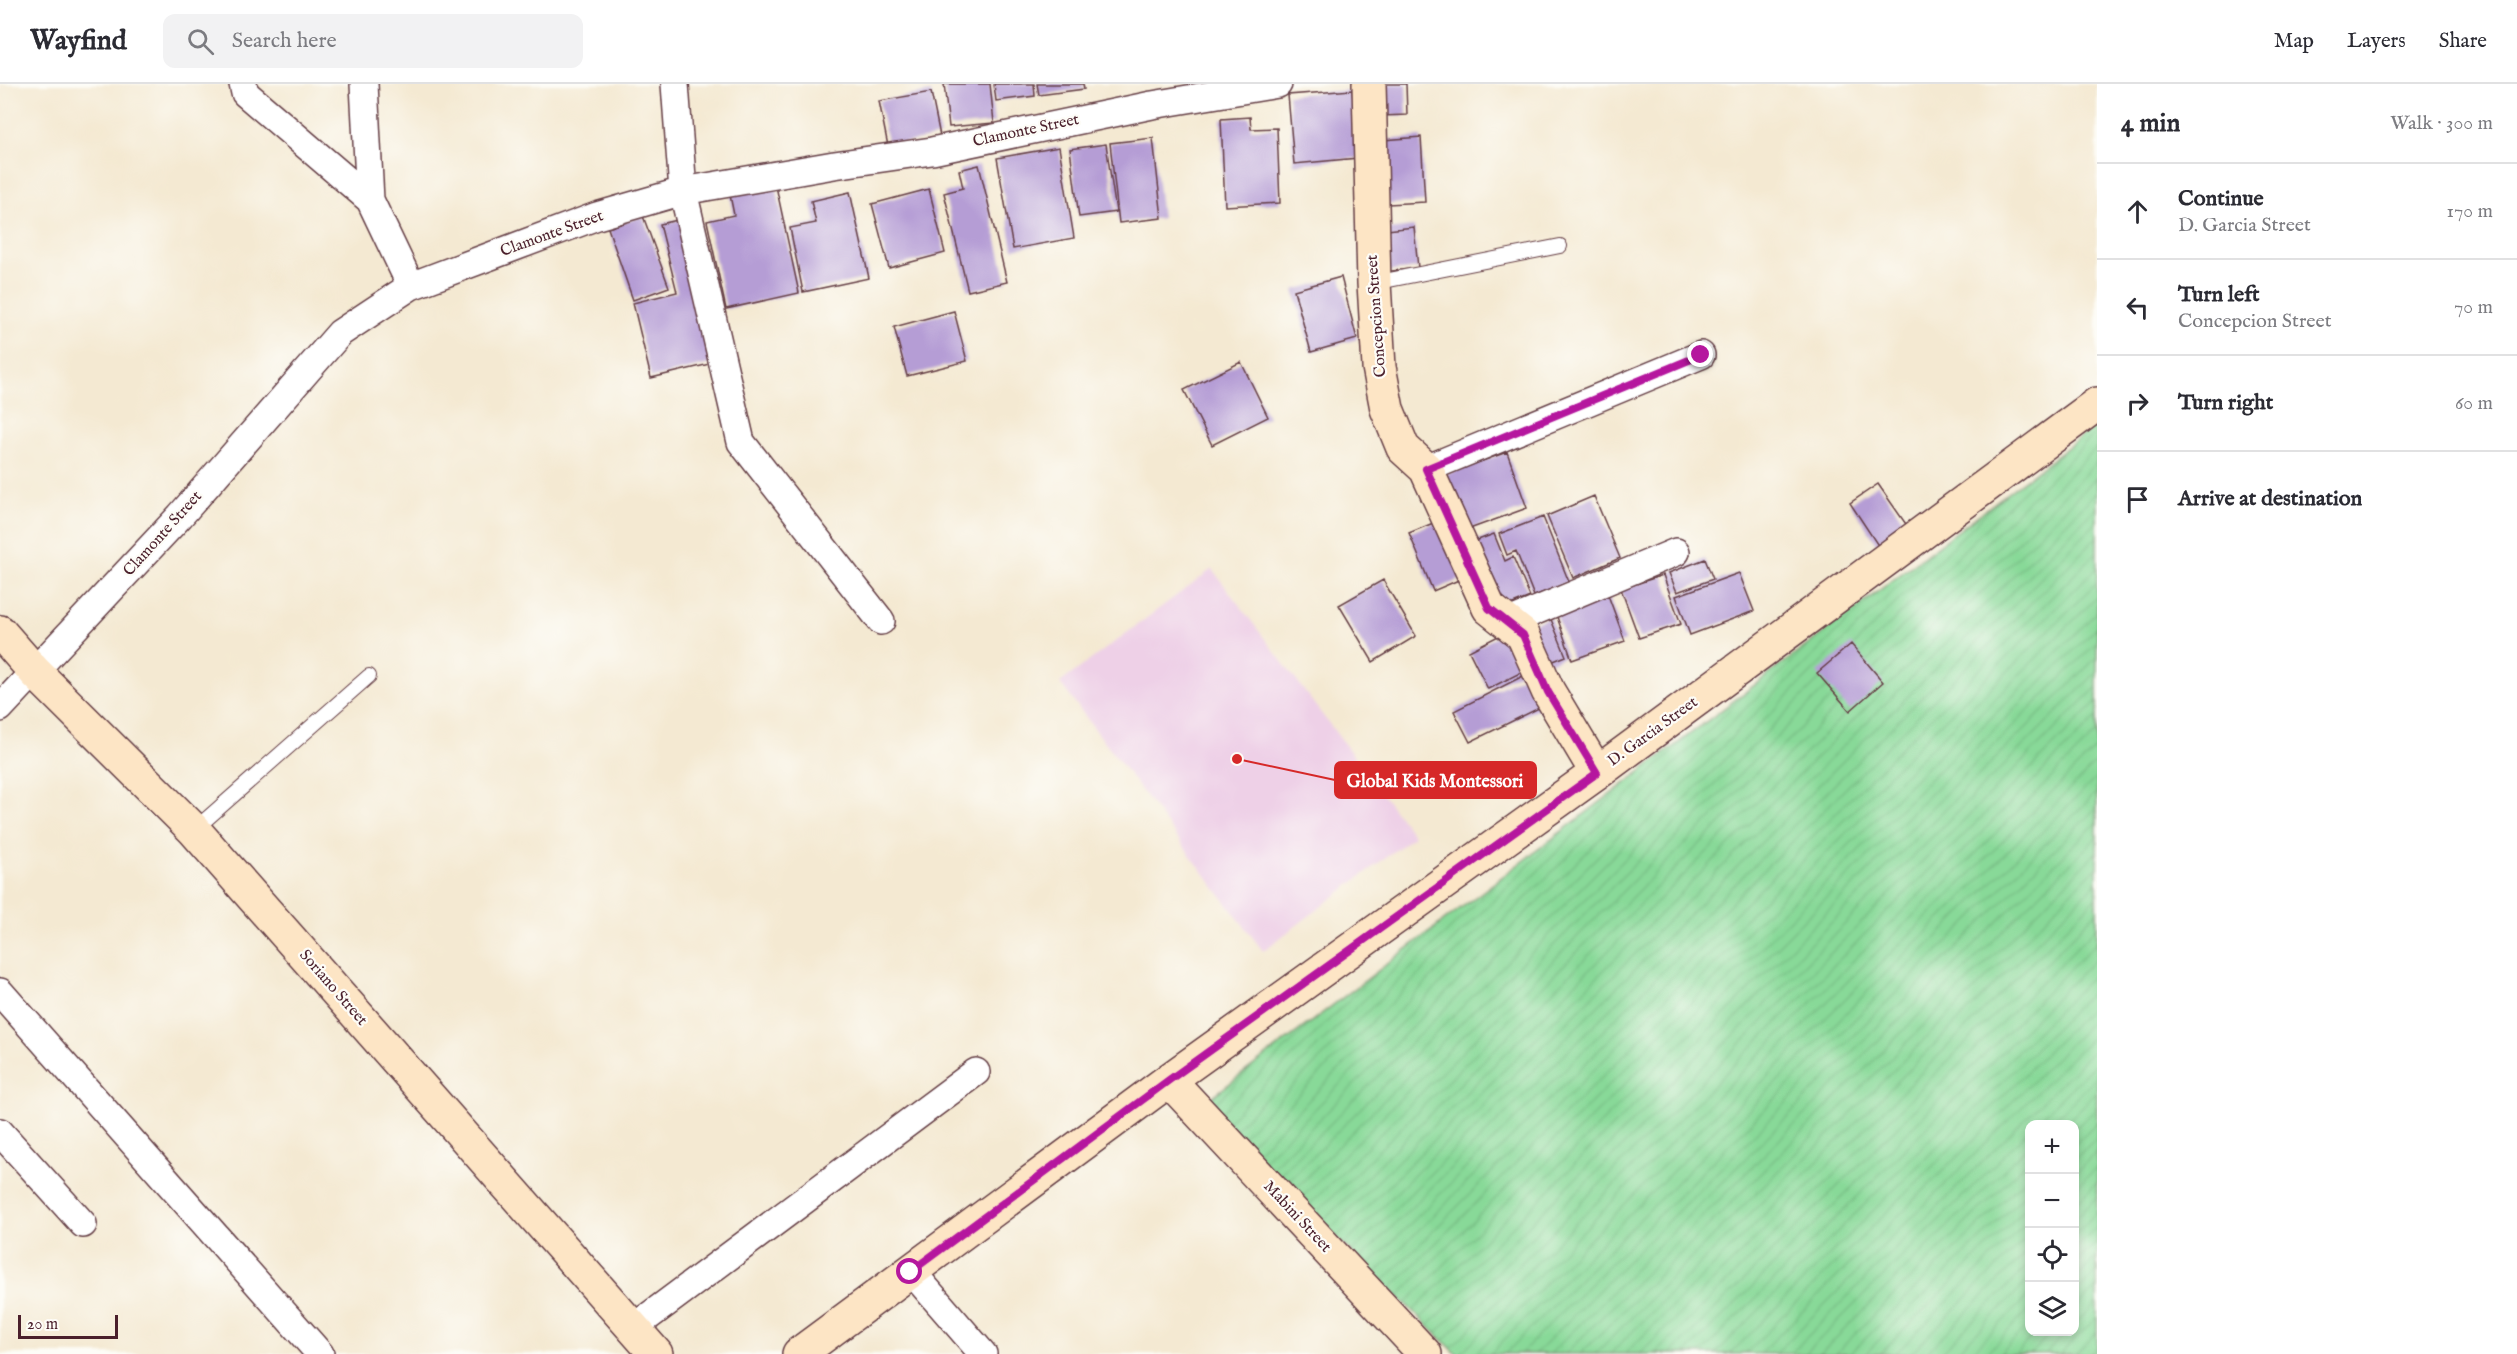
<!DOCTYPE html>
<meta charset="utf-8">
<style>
:root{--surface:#fff;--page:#f2f2f3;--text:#2b2b33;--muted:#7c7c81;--line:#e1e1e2}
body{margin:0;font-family:"IM FELL English",serif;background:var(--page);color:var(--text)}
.controls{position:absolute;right:18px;bottom:18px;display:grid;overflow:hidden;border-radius:12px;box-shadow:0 3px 9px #0003}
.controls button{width:54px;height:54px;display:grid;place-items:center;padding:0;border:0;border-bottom:2px solid var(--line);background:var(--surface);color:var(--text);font:30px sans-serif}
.scale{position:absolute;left:18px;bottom:15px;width:100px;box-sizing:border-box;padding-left:6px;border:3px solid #4a1f2b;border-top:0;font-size:16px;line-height:21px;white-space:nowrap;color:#4a1f2b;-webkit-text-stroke:4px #fdfcf7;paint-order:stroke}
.stop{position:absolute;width:18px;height:18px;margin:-14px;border:4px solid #b5179e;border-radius:50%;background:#fff}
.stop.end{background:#b5179e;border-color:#fff;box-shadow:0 2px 6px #0008}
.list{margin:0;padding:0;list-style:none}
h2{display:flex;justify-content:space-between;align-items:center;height:78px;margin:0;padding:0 24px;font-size:26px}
h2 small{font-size:20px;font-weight:400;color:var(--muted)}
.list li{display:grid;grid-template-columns:39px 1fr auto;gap:18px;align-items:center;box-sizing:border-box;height:96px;padding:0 24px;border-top:2px solid var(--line)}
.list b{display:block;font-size:22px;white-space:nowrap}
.list p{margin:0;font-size:20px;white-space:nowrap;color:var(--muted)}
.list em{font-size:20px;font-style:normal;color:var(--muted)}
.icon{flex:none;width:33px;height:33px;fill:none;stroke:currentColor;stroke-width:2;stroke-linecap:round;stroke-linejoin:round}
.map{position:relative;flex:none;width:2097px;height:1270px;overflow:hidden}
header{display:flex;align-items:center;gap:36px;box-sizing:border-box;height:84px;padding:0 30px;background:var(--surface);border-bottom:2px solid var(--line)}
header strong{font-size:28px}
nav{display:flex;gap:33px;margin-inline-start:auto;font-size:21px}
.search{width:420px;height:54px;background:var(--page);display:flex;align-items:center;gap:15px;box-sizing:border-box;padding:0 21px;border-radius:12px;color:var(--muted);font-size:22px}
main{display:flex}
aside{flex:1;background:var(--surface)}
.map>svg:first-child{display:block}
.built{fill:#eed0e7}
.garden{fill:url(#garden-furrows);stroke:#697c62;stroke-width:1.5;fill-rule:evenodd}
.building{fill:#b59dd5}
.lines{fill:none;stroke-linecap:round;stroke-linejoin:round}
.lane-casing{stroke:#643d44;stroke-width:16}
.street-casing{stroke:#643d44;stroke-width:30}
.secondary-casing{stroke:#643d44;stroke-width:36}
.lane{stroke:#fff;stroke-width:14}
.street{stroke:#fff;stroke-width:27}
.secondary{stroke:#fde5c5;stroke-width:33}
.route{stroke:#b5179e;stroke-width:8}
.labels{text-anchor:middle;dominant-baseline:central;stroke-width:4.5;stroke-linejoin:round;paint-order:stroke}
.street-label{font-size:16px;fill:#4a1f2b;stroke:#fdfcf7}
.leader{fill:none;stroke:#d62828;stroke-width:2}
.callout-dot{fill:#d62828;stroke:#fdfcf7;stroke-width:2}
.callout{fill:#d62828;stroke:#d62828;stroke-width:2}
.callout-label{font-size:18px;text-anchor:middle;font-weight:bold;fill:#fff}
</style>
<header>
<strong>Wayfind</strong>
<div class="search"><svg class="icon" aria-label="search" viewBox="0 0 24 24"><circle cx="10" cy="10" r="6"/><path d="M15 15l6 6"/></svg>Search here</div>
<nav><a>Map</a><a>Layers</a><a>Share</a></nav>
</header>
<main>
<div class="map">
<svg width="2097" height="1270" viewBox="0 0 2097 1270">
<defs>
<pattern id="garden-furrows" width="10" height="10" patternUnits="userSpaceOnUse" patternTransform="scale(1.5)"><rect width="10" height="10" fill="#88d998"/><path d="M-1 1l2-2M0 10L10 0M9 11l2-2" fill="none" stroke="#77ba83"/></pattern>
</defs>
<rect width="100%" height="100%" fill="#fdfcf7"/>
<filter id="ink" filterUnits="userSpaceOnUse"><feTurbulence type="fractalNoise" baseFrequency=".0167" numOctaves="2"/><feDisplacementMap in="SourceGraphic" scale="12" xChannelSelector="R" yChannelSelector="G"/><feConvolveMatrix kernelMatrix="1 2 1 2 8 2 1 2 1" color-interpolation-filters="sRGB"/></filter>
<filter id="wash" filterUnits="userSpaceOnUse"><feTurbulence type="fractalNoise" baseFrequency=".008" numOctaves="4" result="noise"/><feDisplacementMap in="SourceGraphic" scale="24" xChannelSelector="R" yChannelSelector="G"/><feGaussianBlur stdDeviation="1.35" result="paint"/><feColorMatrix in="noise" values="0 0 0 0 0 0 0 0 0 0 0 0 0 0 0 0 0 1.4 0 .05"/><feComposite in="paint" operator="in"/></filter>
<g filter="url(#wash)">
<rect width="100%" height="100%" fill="#f4e9d2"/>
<path class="built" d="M1212,485L1414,752L1263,867L1060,599Z"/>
<path class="garden" d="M2097,341V1270H1457L1200,1022ZM2030,1040H2074V1248H2030Z"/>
<g id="blocks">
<path class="building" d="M944,0H990L994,39L949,43Z
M994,0H1034L1035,12L996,17Z
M1037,0H1083L1084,5L1039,11Z
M1378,0H1406L1407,31L1380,32Z
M1352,6L1358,74L1294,80L1288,11Z
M931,8L940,52L888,62L879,17Z
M1250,33L1251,45L1277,44L1280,119L1225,122L1221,35Z
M1421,53L1425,118L1388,120L1383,56Z
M1153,54L1162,134L1119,139L1110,59Z
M1106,60L1116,128L1079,133L1070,65Z
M1059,63L1074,154L1013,165L997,74Z
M979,81L1007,198L968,207L944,109L963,104L959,86Z
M776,102L799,209L726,225L707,137L734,131L730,111Z
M929,105L945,169L889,184L872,120Z
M850,108L869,194L803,208L790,144L816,139L811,117Z
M643,132L669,203L633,216L608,144Z
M682,135L718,278L651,294L633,219L677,208L660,140Z
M1414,143L1418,184L1383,188L1378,147Z
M1341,193L1357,255L1311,268L1294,206Z
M954,227L967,277L907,292L894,243Z
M1241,278L1268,333L1212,361L1184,306Z
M1507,368L1527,424L1464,447L1444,391Z
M1878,400L1908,443L1879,463L1850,419Z
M1594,412L1620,474L1573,494L1547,432Z
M1543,433L1569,498L1534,512L1516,467L1507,471L1499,450Z
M1443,435L1468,492L1433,507L1409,449Z
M1494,450L1505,477L1513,473L1530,513L1498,526L1470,459Z
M1705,475L1713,495L1677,508L1669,489Z
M1739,489L1754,527L1690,551L1676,512Z
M1663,491L1681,540L1639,554L1621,505Z
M1383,496L1416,552L1373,578L1339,521Z
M1608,511L1625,557L1572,576L1556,530Z
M1550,533L1566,572L1546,580L1530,541Z
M1506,548L1526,586L1488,605L1469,567Z
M1851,560L1883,598L1850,627L1817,589Z
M1525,591L1541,623L1470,658L1454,627Z"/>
</g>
</g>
<g filter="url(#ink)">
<use href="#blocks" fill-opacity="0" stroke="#643d44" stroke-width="1.5"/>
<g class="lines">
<g class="lane-casing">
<path id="lane" d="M1374,199L1560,162
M194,746L369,592"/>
</g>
<g class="street-casing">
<path id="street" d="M243,0L245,9L370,116
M364,0L370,116L411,202
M675,0L683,107L741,358L881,537
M1426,385L1701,271
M1509,538L1676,468
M0,624L180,432L340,249L411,202L597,132L683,107L834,81L932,67L1152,21L1278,0
M0,908L320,1270
M0,1048L83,1140
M911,1187L983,1270
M633,1244L976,988"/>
</g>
<g class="secondary-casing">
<path id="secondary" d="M1369,0L1374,199L1379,283L1387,325L1403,364L1426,385L1489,524L1523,551L1548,607L1597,689
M0,548L35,588L194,746L656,1270
M1169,996L1425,1270
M799,1270L1169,996L1597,689L2097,320"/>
</g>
<use href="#lane" class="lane"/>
<use href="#street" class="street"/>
<use href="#secondary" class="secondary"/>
</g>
</g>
<g class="lines" filter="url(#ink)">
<path class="route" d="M910,1188L1169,996L1597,689L1548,608L1523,551L1489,524L1426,385L1701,271"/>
</g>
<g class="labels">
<g class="street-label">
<text transform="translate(1026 47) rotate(-12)">Clamonte Street</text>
<text transform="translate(552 150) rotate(-20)">Clamonte Street</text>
<text transform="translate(1377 232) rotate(-94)">Concepcion Street</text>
<text transform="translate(163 450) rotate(-48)">Clamonte Street</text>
<text transform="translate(1653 648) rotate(-36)">D. Garcia Street</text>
<text transform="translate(333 904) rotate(49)">Soriano Street</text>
<text transform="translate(1297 1133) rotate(47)">Mabini Street</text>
</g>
</g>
<path class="leader" d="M1237 675L1335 696"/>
<circle class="callout-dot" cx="1237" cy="675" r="6"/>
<rect class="callout" x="1335" y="678" width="201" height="36" rx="6"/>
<g class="callout-label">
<text x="1435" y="703">Global Kids Montessori</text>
</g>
</svg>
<div class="controls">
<button>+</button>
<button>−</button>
<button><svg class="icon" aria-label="locate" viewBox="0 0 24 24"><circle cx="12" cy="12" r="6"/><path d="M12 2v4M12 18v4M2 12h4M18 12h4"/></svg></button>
<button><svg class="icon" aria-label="layers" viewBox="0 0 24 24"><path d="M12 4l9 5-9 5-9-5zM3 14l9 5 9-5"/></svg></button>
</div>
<div class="scale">20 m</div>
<div class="stop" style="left:910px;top:1188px"></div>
<div class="stop end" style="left:1701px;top:271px"></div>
</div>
<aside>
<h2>4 min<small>Walk · 300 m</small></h2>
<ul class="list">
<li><svg class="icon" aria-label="ahead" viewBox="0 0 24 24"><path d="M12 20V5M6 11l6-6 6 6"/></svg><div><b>Continue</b><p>D. Garcia Street</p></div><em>170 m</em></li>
<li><svg class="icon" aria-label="left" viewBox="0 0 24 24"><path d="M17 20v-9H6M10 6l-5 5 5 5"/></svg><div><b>Turn left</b><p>Concepcion Street</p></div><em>70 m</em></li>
<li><svg class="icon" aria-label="right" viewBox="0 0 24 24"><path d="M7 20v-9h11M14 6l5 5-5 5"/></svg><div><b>Turn right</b></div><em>60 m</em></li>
<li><svg class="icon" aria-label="arrive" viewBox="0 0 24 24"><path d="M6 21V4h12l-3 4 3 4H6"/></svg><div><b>Arrive at destination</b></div></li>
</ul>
</aside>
</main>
